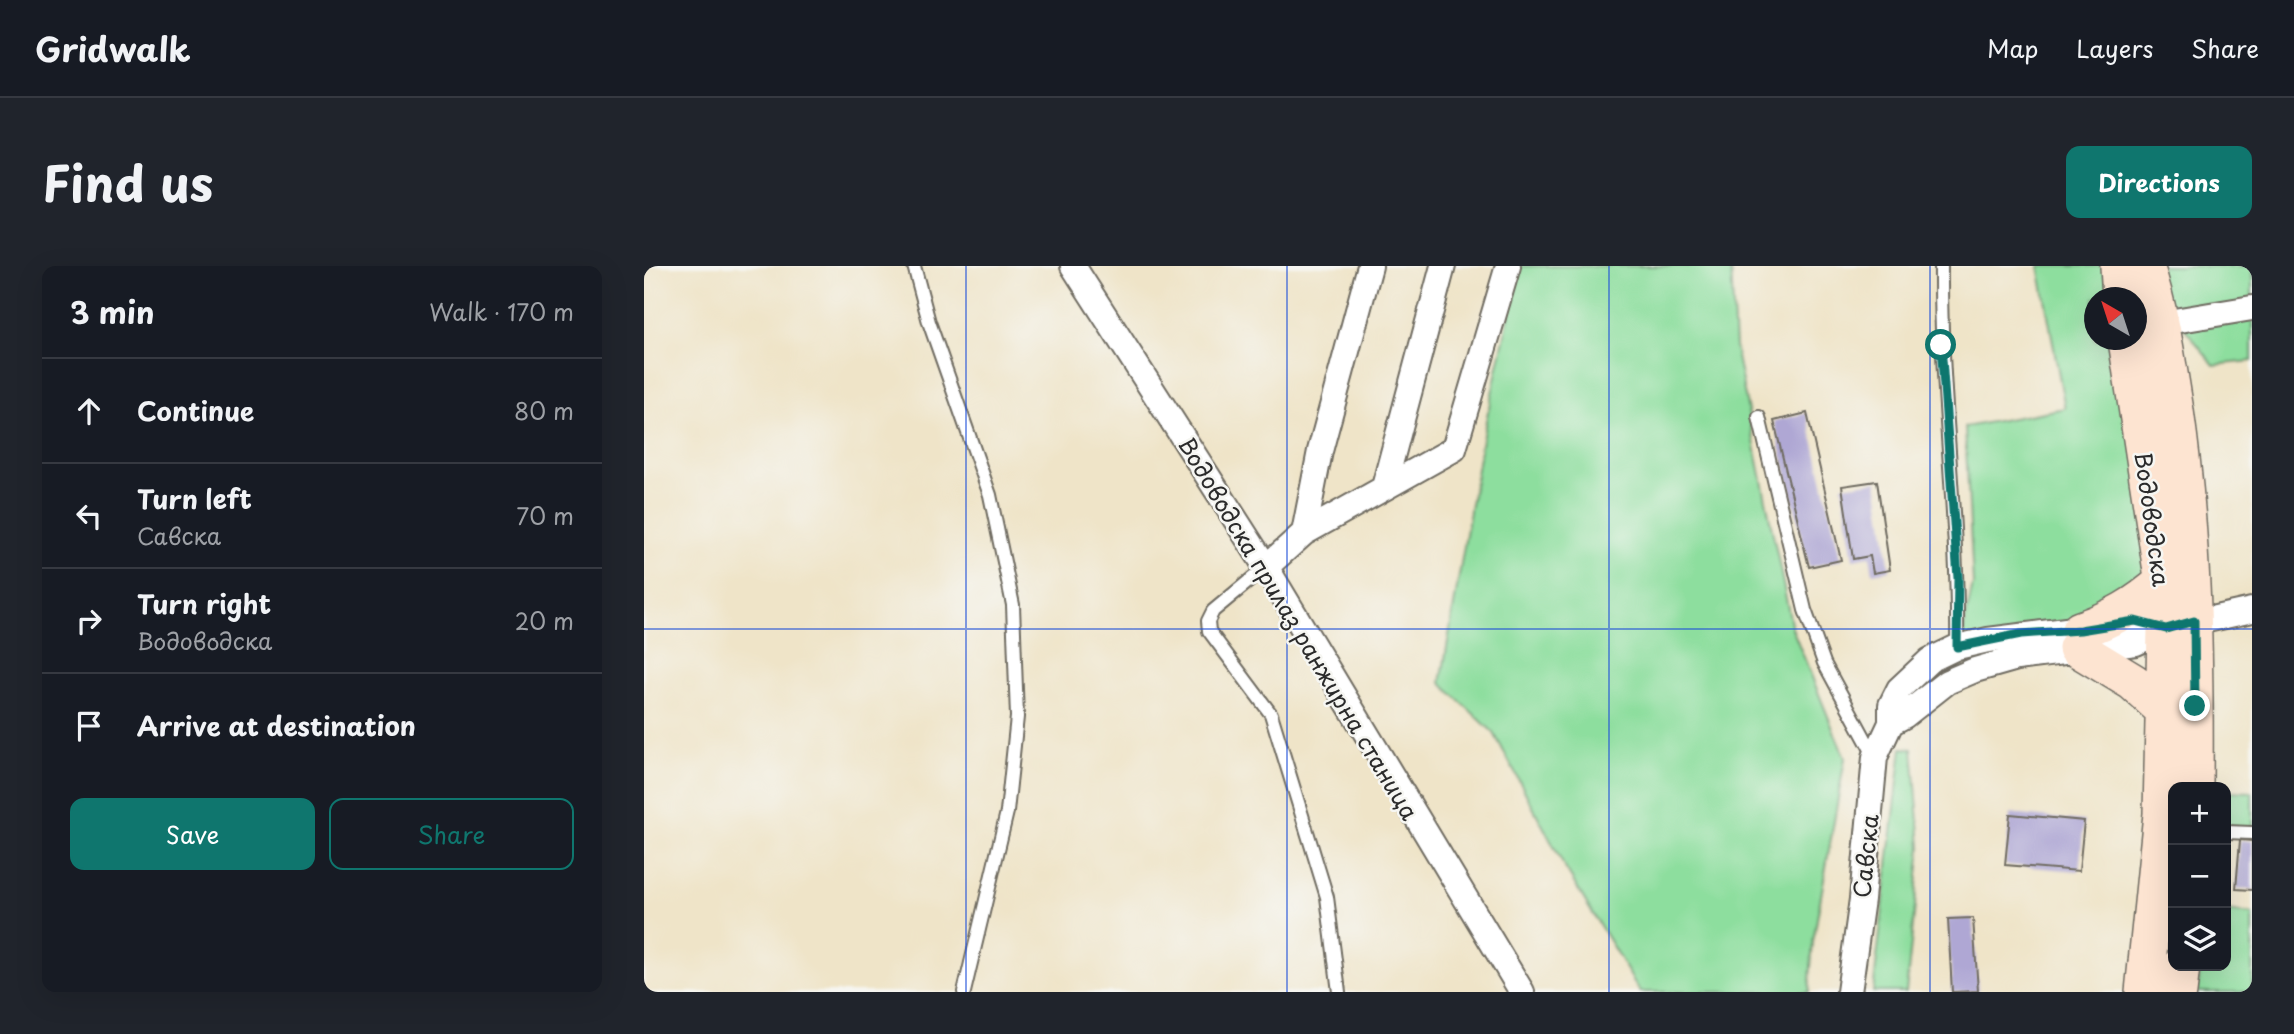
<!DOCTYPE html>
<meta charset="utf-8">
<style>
:root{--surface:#171b24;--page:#20242c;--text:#f1f3f6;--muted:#9ea1a6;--line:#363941;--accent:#0f766e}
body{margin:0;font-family:"Playpen Sans",sans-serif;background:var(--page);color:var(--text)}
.controls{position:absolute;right:21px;bottom:21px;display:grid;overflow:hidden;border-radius:14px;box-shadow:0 7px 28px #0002}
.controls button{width:63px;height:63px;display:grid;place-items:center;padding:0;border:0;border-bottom:2px solid var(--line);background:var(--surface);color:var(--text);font:35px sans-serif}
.compass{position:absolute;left:1440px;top:21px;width:63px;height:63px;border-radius:50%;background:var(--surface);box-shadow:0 7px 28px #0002;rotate:321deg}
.stop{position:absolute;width:21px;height:21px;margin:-16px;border:5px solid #0f766e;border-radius:50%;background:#fff}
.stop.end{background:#0f766e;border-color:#fff;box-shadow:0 2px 7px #0008}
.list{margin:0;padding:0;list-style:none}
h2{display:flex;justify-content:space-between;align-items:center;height:91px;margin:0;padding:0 28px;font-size:30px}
h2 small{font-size:23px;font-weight:400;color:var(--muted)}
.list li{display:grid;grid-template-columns:46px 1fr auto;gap:21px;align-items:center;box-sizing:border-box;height:105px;padding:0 28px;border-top:2px solid var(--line)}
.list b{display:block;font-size:26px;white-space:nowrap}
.list p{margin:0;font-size:23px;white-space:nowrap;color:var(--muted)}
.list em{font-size:23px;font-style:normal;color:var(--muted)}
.actions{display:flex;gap:14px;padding:21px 28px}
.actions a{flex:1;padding:16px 0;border:2px solid var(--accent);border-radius:14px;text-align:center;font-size:24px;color:var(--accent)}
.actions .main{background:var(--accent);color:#fff}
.icon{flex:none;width:38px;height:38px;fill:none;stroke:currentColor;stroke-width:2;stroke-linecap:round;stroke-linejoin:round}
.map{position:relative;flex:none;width:1608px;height:726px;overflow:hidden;border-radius:14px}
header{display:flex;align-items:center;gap:42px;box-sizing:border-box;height:98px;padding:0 35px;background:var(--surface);border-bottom:2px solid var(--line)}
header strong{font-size:33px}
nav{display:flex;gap:38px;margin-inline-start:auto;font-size:24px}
.intro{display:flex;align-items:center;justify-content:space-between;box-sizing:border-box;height:168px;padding:0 42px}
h1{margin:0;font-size:49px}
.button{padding:18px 32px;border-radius:14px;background:var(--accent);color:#fff;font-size:24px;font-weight:700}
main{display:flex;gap:42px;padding:0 42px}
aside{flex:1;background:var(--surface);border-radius:14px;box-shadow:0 7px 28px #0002}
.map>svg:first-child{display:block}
.green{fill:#8dde9e;stroke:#5c8464;stroke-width:2}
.building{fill:#afa7d4}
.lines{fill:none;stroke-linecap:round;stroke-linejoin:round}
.lane-casing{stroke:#706c62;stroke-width:16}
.street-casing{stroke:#706c62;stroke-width:28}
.secondary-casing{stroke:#706c62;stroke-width:40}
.lane{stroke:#fff;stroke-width:12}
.street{stroke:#fff;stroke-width:24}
.secondary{stroke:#fde4d1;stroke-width:37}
.route{stroke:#0f766e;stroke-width:9}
.grid{fill:none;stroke:#1d4ed8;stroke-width:2;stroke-opacity:0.55}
.labels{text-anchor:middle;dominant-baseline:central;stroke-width:5;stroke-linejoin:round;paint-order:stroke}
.street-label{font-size:23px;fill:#2b2b2b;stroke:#f6f6f2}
</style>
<header>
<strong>Gridwalk</strong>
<nav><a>Map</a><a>Layers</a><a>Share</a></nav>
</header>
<div class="intro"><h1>Find us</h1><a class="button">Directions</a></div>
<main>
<aside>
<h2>3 min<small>Walk · 170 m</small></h2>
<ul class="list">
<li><svg class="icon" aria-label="ahead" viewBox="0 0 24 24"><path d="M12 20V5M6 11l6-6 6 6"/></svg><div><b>Continue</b></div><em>80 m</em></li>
<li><svg class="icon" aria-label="left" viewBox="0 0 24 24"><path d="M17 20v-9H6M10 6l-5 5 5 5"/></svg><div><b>Turn left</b><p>Савска</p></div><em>70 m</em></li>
<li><svg class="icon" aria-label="right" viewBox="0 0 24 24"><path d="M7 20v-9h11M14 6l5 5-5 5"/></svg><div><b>Turn right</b><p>Водоводска</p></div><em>20 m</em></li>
<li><svg class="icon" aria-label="arrive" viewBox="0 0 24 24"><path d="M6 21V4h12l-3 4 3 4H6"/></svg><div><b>Arrive at destination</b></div></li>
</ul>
<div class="actions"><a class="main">Save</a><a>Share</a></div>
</aside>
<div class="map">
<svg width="1608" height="726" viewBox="0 0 1608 726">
<rect width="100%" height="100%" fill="#f6f6f2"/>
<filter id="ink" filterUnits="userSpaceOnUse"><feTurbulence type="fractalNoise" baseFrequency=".0143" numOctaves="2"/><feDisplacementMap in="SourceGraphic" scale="14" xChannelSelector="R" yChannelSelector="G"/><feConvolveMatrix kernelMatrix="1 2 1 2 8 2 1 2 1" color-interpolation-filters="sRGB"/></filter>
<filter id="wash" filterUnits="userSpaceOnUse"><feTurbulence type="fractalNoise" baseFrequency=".00686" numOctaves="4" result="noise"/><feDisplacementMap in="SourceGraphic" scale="28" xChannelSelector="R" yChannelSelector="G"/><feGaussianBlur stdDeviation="1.57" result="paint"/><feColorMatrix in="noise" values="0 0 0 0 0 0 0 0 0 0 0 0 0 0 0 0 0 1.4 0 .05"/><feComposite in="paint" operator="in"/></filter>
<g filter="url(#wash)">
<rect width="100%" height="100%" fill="#efe4c8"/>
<path class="green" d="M876,0H1087L1091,81L1148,362L1201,492L1169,676L1165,726H996L920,600L850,467L797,417L838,173Z
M1395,0H1477L1480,31L1450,32V74H1485L1519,316L1407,382L1312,399L1329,318L1321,161L1421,142Z
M1502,0H1608V95L1570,99L1534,54Z
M1258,482L1269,483L1277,581L1262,726H1229Z
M1582,525L1608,526V567L1582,566Z
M1582,645L1608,648V726H1554L1556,700H1582Z"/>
<g id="blocks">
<path class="building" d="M1163,147L1197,294L1165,301L1130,155Z
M1233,215L1246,304L1229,307L1226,290L1209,293L1198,220Z
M1366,548L1440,555L1435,605L1361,599Z
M1596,574L1608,575V624L1592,623Z
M1329,652L1334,725L1308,726L1304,653Z"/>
</g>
</g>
<g filter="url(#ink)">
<use href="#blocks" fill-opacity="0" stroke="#706c62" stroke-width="2"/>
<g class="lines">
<g class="lane-casing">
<path id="lane" d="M270,0L285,56L346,229L369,339L373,451L363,546L320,726
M1297,0C1296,128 1315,254 1313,381
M1115,151L1161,344L1180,397L1231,491
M622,301L569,345L564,355L565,365L627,448L683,631L695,726
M1582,566L1608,567"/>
</g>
<g class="street-casing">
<path id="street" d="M429,0L622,301L878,726
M1518,57L1608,42
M740,221L799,0
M660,267L676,185L726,0
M622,301L660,267L810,183L864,0
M1247,457L1260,450L1303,416L1331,404L1373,392L1492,377L1522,363L1608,344
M1205,726L1218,633L1231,491L1247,457V439L1255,423L1286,394L1313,381L1344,374L1491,355L1522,363"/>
</g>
<g class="secondary-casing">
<path id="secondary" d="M1475,0L1477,32
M1501,0C1517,48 1523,96 1531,145C1549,270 1551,395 1550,521
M1483,74L1518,305L1522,363L1518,548L1500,726
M1436,364C1469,353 1493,339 1519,316
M1433,382L1489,416L1520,444
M1534,726L1537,700"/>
</g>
<use href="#lane" class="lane"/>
<use href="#street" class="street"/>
<use href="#secondary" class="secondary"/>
</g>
</g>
<g class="lines" filter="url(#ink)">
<path class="route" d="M1297,79L1314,312L1313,381L1377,368L1436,364L1491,355L1522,363L1550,355L1551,440"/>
</g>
<path class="grid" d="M322,0V726M643,0V726M965,0V726M1286,0V726M0,363H1608"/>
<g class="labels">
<g class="street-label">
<text transform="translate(1509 253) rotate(82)">Водоводска</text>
<text transform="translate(655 362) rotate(59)">Водоводска прилаз ранжирна станица</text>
<text transform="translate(1221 590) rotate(-84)">Савска</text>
</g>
</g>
</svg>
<div class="controls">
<button>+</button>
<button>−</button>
<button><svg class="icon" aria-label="layers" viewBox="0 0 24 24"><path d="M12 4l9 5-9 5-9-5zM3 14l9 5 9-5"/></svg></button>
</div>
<svg class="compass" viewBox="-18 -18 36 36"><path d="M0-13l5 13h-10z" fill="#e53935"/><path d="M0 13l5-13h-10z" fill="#9ea1a6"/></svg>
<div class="stop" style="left:1297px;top:79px"></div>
<div class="stop end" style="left:1551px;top:440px"></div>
</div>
</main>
